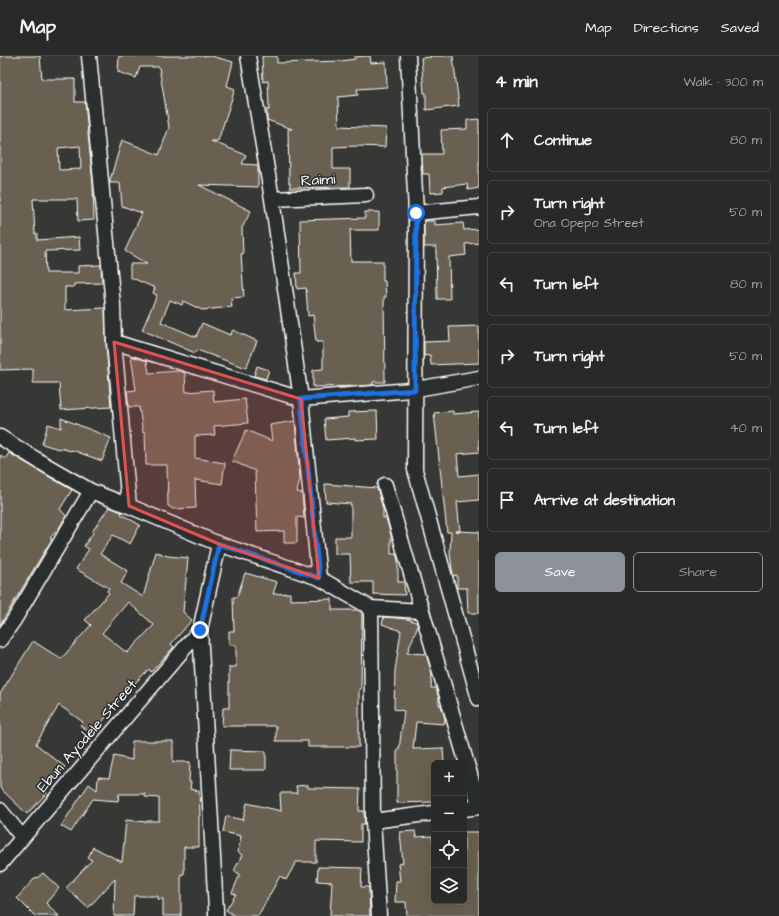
<!DOCTYPE html>
<meta charset="utf-8">
<style>
:root{--surface:#292928;--page:#353534;--text:#f1f3f6;--muted:#a5a6a8;--line:#454545;--accent:#8c9099}
body{margin:0;font-family:"Architects Daughter",sans-serif;background:var(--page);color:var(--text)}
.controls{position:absolute;right:12px;bottom:12px;display:grid;overflow:hidden;border-radius:6px;box-shadow:0 4px 16px #0002}
.controls button{width:36px;height:36px;display:grid;place-items:center;padding:0;border:0;border-bottom:1px solid var(--line);background:var(--surface);color:var(--text);font:20px sans-serif}
.stop{position:absolute;width:12px;height:12px;margin:-9px;border:3px solid #1a73e8;border-radius:50%;background:#fff}
.stop.end{background:#1a73e8;border-color:#fff;box-shadow:0 1px 4px #0008}
.list{margin:0;padding:0;list-style:none}
h2{display:flex;justify-content:space-between;align-items:center;height:52px;margin:0;padding:0 16px;font-size:17px}
h2 small{font-size:13px;font-weight:400;color:var(--muted)}
.list li{display:grid;grid-template-columns:26px 1fr auto;gap:12px;align-items:center;box-sizing:border-box;height:64px;margin:0 8px 8px;padding:0 8px;border:1px solid var(--line);border-radius:6px}
.list b{display:block;font-size:15px;white-space:nowrap}
.list p{margin:0;font-size:13px;white-space:nowrap;color:var(--muted)}
.list em{font-size:13px;font-style:normal;color:var(--muted)}
.actions{display:flex;gap:8px;padding:12px 16px}
.actions a{flex:1;padding:9px 0;border:1px solid var(--accent);border-radius:6px;text-align:center;font-size:14px;color:var(--accent)}
.actions .main{background:var(--accent);color:#fff}
.icon{flex:none;width:22px;height:22px;fill:none;stroke:currentColor;stroke-width:2;stroke-linecap:round;stroke-linejoin:round}
.map{position:relative;flex:none;width:479px;height:860px;overflow:hidden}
header{display:flex;align-items:center;gap:24px;box-sizing:border-box;height:56px;padding:0 20px;background:var(--surface);border-bottom:1px solid var(--line)}
header strong{font-size:19px}
nav{display:flex;gap:22px;margin-inline-start:auto;font-size:14px}
main{display:flex}
aside{flex:1;background:var(--surface)}
.map>svg:first-child{display:block}
.building{fill:#696051;stroke:#fff;fill-rule:evenodd}
.lines{fill:none;stroke-linecap:round;stroke-linejoin:round}
.minor-casing{stroke:#fff;stroke-width:17}
.minor{stroke:#2a2d2e;stroke-width:14}
.route{stroke:#1a73e8;stroke-width:5}
.marked{fill:#de5353;fill-opacity:0.2;stroke:#de5353;stroke-width:3;stroke-linejoin:round}
.labels{text-anchor:middle;dominant-baseline:central;stroke-width:3;stroke-linejoin:round;paint-order:stroke}
.street-label{font-size:15px;fill:#fff;stroke:#2a2d2e}
</style>
<header>
<strong>Map</strong>
<nav><a>Map</a><a>Directions</a><a>Saved</a></nav>
</header>
<main>
<div class="map">
<svg width="479" height="860" viewBox="0 0 479 860">
<rect width="100%" height="100%" fill="#373735"/>
<filter id="ink" filterUnits="userSpaceOnUse"><feTurbulence type="fractalNoise" baseFrequency=".025" numOctaves="2"/><feDisplacementMap in="SourceGraphic" scale="8" xChannelSelector="R" yChannelSelector="G"/><feConvolveMatrix kernelMatrix="1 2 1 2 8 2 1 2 1" color-interpolation-filters="sRGB"/></filter>
<g filter="url(#ink)">
<path class="building" d="M0,0H40L42,23H75V46H85L93,128L94,164L78,165L77,143H33L35,178L37,177V184L79,181L80,194L45,195L46,217H78V210L101,209L102,227L74,228V231H65V254L105,252L106,287L111,351L61,354L59,327H33V313L0,314ZM80,90L81,113L59,114L58,92Z
M119,0H211L233,6L227,30L235,33L218,85H211L246,99L242,108L258,109V131L199,129L251,155L242,172L243,198H241L244,241L231,242L232,251L202,254L183,245L182,249L170,244L161,266L196,281L202,267L230,279L233,274L257,285L246,312L197,294L195,297L142,274L157,239L153,237L155,232L130,221V208H147L125,195L142,157L122,150L120,127H110V124L122,84L159,99L169,71L159,11H140L136,22L118,16Z
M262,0H277V7L341,5L355,3L354,1L368,0H370L371,7L386,6L387,31L357,33L358,39L338,41L339,70L386,72L385,91L358,90L333,91V113H350V131L290,132V127H289L288,73H292L267,64V53L269,54L268,25L263,26Z
M430,0H453L459,50L426,54V37H424L421,2L431,1Z
M479,63V132L468,134L467,128L443,131V136L430,137L429,118H423L422,98H442L441,74L467,73V64Z
M365,156H379V174H350L351,205H383V225H385L386,241H384L385,326H373V329L361,330L313,331V314L323,313V286H316L313,259L308,260L306,232L297,233L296,217H301L300,164L365,162Z
M424,165H435V169L463,167L464,174L479,173V187L465,188L466,199L449,201L450,243H437L436,191H424Z
M479,270V307L431,309L430,299L424,300V286L450,285L449,271Z
M131,300L147,305L149,317L180,315L185,317L186,336L213,334L214,346L245,343L248,367L214,370L215,379L195,380V402L225,407L222,428L195,424L196,452L173,453L168,450L167,409H146L145,376L143,377L139,351H129L127,335L136,334Z
M257,310L269,314L266,323L254,320Z
M377,355L378,383L355,384V382L326,384L324,363L348,361V356Z
M453,355V358L479,356V396L457,398L459,420L479,418V444L457,446L460,475H455L479,476V557H468L467,532H457V519L453,520L450,497L451,476H447L434,357Z
M61,362L111,382L102,405L72,394L71,395L60,392L59,393L42,388L48,368L61,372Z
M295,365L300,423L297,436L302,437L304,462L297,461V487H284V475L257,476L255,415L232,405L246,374L272,385L270,369Z
M9,397L72,434L60,453L66,460L58,474L50,482L52,483L0,569V399L5,403Z
M325,428L377,432L383,453V462H386L391,479V498H396L398,504V526H404L405,539L373,538V526H351L350,498H335V481H351V448L326,446Z
M109,451L122,456L121,458L140,469L130,488L113,479L100,498L128,515L121,527L143,541L156,496L168,500L188,502L183,556L192,564L171,588L174,591L151,616L149,613L132,630L113,651L93,679L80,669L83,666L59,649L36,688L65,711L45,735L47,737L27,758L0,732V638L33,585L61,603L91,569L85,564L109,537L107,535L109,532L76,513L89,493L84,490L93,477L92,476ZM128,546L154,569L127,597L102,577Z
M245,517L277,526L273,538L290,537V544L332,543V554H358L362,557L361,633H359V691H308V685H276V670H222L223,652H229V611H236V589H229V575H234L233,541H237Z
M384,561L407,563L416,566L418,570L407,597L426,598L432,618L431,632H436L439,643V649H441L445,663L444,668L416,666L413,693L443,692L444,707H434V746L397,747V693H399L404,655L394,653L395,615L401,575L382,568Z
M132,685H173V706H190L189,726H191L190,733L199,735L200,760H199V791H184V818H181V860H163V843H158V840H134L133,860H114L115,823L88,852L66,832L92,804L88,802L93,791L122,806L126,764L147,766V765H159V742L145,741V738H119L118,745L93,743L71,776L61,770L89,728L97,734L98,721L109,722L114,700L132,704Z
M230,694L266,695V714H229Z
M308,729V732L360,733L359,755H364L365,768H361V786L316,785V806H296L286,824L280,820L258,860H235L226,854L236,838L232,837L240,818L234,815L242,799L238,796L241,780L223,776L226,760L243,764L247,747L281,755L280,737H297L296,730Z
M415,775L416,781L432,780L434,797H433L434,845H464V776H479V860H407L406,846H395L396,825H400L398,808L403,807L400,776Z
M318,811L362,812L361,831H369L370,860H330L332,826L317,825Z
M43,817L59,832L46,847L59,860H35L17,842L36,821L37,822Z"/>
<g class="lines">
<g class="minor-casing">
<path id="minor" d="M89,0L113,249L114,286L129,450
M248,0L272,143L301,343L319,522
M408,0L416,157L415,414L479,643
M272,143L366,139
M416,157L479,151
M114,286L301,343L411,334L479,322
M0,381L42,407L91,435L129,450L219,488L319,522L371,552L373,765L379,860
M385,429L479,749
M371,552L422,555
M0,584L14,564L91,435
M464,753L479,751
M0,754L22,781
M373,765L434,757
M0,808L200,574
M216,860V854L200,574L219,488"/>
</g>
<use href="#minor" class="minor"/>
</g>
</g>
<g class="lines" filter="url(#ink)">
<path class="route" d="M200,574L219,488L319,522L301,343L415,334L416,157"/>
</g>
<path class="marked" d="M114,286L301,343L319,522L219,488L129,450Z"/>
<g class="labels">
<g class="street-label">
<text transform="translate(318 124) rotate(-3)">Raimi</text>
<text transform="translate(87 680) rotate(-49)">Ebun Ayodele Street</text>
</g>
</g>
</svg>
<div class="controls">
<button>+</button>
<button>−</button>
<button><svg class="icon" aria-label="locate" viewBox="0 0 24 24"><circle cx="12" cy="12" r="6"/><path d="M12 2v4M12 18v4M2 12h4M18 12h4"/></svg></button>
<button><svg class="icon" aria-label="layers" viewBox="0 0 24 24"><path d="M12 4l9 5-9 5-9-5zM3 14l9 5 9-5"/></svg></button>
</div>
<div class="stop" style="left:416px;top:157px"></div>
<div class="stop end" style="left:200px;top:574px"></div>
</div>
<aside>
<h2>4 min<small>Walk · 300 m</small></h2>
<ul class="list">
<li><svg class="icon" aria-label="ahead" viewBox="0 0 24 24"><path d="M12 20V5M6 11l6-6 6 6"/></svg><div><b>Continue</b></div><em>80 m</em></li>
<li><svg class="icon" aria-label="right" viewBox="0 0 24 24"><path d="M7 20v-9h11M14 6l5 5-5 5"/></svg><div><b>Turn right</b><p>Ona Opepo Street</p></div><em>50 m</em></li>
<li><svg class="icon" aria-label="left" viewBox="0 0 24 24"><path d="M17 20v-9H6M10 6l-5 5 5 5"/></svg><div><b>Turn left</b></div><em>80 m</em></li>
<li><svg class="icon" aria-label="right" viewBox="0 0 24 24"><path d="M7 20v-9h11M14 6l5 5-5 5"/></svg><div><b>Turn right</b></div><em>50 m</em></li>
<li><svg class="icon" aria-label="left" viewBox="0 0 24 24"><path d="M17 20v-9H6M10 6l-5 5 5 5"/></svg><div><b>Turn left</b></div><em>40 m</em></li>
<li><svg class="icon" aria-label="arrive" viewBox="0 0 24 24"><path d="M6 21V4h12l-3 4 3 4H6"/></svg><div><b>Arrive at destination</b></div></li>
</ul>
<div class="actions"><a class="main">Save</a><a>Share</a></div>
</aside>
</main>
